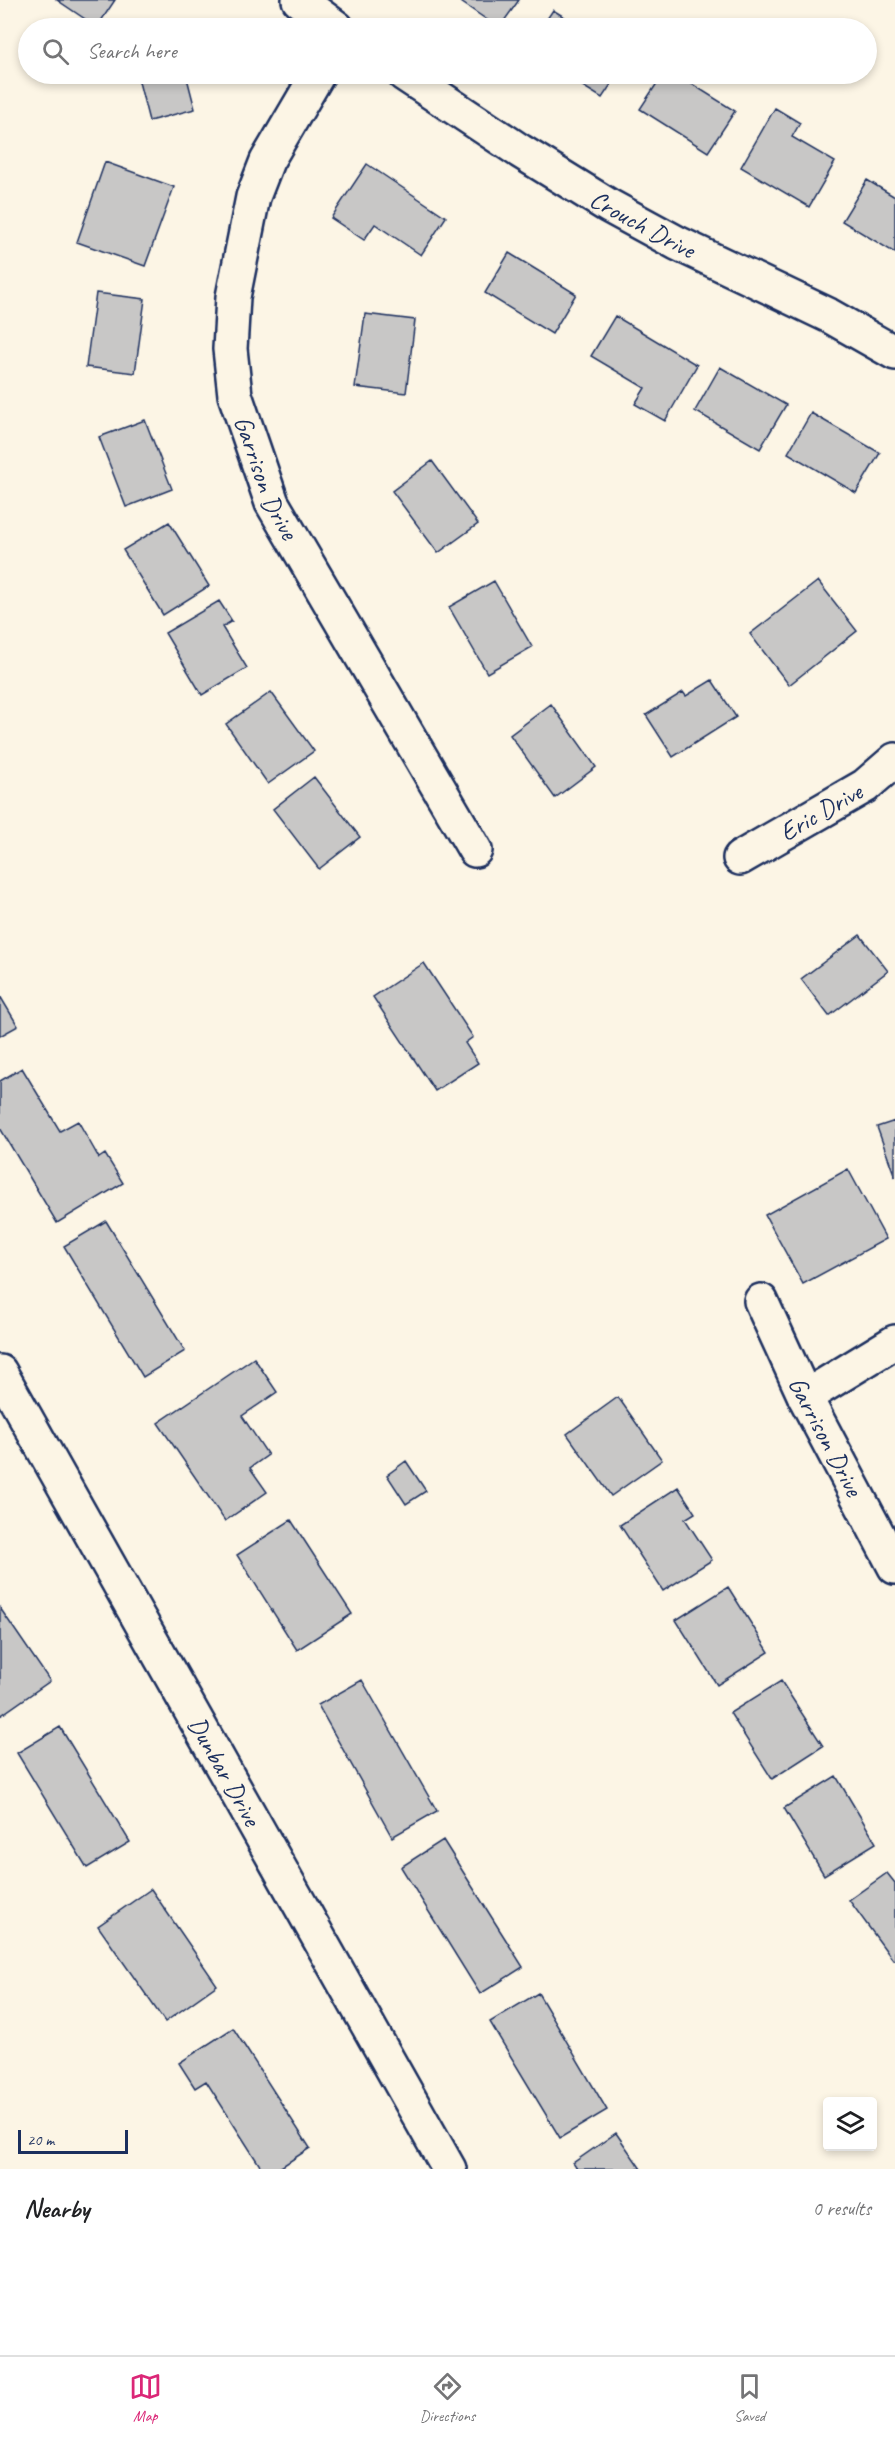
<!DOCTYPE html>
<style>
:root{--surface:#fff;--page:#f2f2f2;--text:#202124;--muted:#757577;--line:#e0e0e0;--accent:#db2777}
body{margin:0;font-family:Caveat,sans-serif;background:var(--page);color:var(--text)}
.controls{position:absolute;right:18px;bottom:18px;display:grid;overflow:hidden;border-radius:6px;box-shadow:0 3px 9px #0003}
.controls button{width:54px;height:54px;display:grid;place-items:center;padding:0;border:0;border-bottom:2px solid var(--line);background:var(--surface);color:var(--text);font:30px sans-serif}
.scale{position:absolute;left:18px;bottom:15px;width:110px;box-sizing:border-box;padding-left:6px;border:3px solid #1b2f5e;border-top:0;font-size:16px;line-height:21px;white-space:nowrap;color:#1b2f5e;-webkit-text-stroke:4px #fcf5e5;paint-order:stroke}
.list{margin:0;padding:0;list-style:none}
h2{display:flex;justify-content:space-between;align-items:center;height:78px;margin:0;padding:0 24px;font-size:26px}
h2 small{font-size:20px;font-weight:400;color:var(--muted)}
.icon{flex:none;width:33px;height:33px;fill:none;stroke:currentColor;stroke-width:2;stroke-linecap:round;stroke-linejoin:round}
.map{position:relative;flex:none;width:895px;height:2169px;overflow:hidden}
.search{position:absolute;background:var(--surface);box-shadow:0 3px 9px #0003;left:18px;right:18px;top:18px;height:66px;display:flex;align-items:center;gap:15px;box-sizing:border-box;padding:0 21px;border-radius:33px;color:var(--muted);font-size:22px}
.sheet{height:186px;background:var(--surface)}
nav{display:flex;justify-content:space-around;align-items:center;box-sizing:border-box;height:84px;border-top:2px solid var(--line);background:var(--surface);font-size:16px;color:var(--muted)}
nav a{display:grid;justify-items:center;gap:3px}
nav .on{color:var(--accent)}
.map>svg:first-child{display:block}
.building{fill:#c8c7c6;stroke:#1b2f5e;stroke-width:1.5}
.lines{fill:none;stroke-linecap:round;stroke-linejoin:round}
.street-casing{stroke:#1b2f5e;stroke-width:38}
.street{stroke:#fcf5e5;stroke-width:33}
.labels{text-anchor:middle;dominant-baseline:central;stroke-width:4.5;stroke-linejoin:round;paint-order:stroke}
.street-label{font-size:26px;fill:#1b2f5e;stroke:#fcf5e5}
</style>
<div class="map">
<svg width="895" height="2169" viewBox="0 0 895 2169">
<rect width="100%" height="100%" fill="#fcf5e5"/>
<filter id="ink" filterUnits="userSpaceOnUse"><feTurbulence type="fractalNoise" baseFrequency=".0167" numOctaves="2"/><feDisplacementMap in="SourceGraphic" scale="12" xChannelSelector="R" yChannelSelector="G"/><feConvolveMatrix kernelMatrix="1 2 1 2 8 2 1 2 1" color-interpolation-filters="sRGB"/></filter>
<g filter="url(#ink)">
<path class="building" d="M57,0H115L97,27Z
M458,0H519L499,28Z
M553,10L582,28H541Z
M137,74H186L195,109L149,121Z
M563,74H618L602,98Z
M663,74H676L735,111L708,152L640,109Z
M775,108L800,123L792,137L835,162L809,207L741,167Z
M105,162L174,187L145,266L77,242Z
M367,164L446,217L421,255L375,224L364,240L331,218Z
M867,180L895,197V253L842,221Z
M509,253L576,294L552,334L485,293Z
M96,293L145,299L135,373L86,367Z
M365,314L415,320L406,393L355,387Z
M615,316L697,365L665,421L635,404L645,388L591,356Z
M720,367L786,405L760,449L695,411Z
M811,413L880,453L856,493L788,453Z
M145,420L172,489L126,507L99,437Z
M432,461L478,524L438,553L392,491Z
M169,522L209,586L163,615L123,550Z
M494,581L532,647L487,673L449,607Z
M818,581L857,631L789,685L750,634Z
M219,601L232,621L222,627L247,668L202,695L165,633Z
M712,680L736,717L673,757L646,715L683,692L686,696Z
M271,692L314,751L268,784L226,724Z
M551,704L596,767L555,798L510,735Z
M314,777L360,837L319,869L273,809Z
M860,935L888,971L829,1016L801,979Z
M424,963L473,1037L465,1043L478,1063L435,1091L373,997Z
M0,996L18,1026L0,1036Z
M22,1068L60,1131L78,1121L99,1158L105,1154L123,1183L57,1223L0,1128V1081Z
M895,1121V1177L877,1127Z
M848,1169L886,1239L803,1284L765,1215Z
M106,1221L185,1351L143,1377L64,1246Z
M254,1358L277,1392L242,1416L268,1455L250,1468L267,1492L225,1521L158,1423Z
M618,1397L662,1460L611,1496L567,1434Z
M406,1461L426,1491L406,1504L387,1475Z
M678,1487L695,1513L685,1519L712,1560L663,1591L620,1525Z
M291,1520L352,1614L297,1650L237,1555Z
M728,1587L769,1652L717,1685L676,1620Z
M0,1608L50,1681L0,1716Z
M362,1680L437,1811L392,1837L318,1705Z
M781,1681L823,1746L772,1779L730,1713Z
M60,1727L130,1842L87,1868L17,1753Z
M836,1776L876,1843L824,1875L784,1808Z
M443,1840L523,1967L480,1994L401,1867Z
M887,1873L895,1883V1959L893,1960L849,1900Z
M151,1889L217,1985L165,2022L98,1926Z
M538,1993L607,2110L560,2138L490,2022Z
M233,2028L310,2148L278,2169H262L206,2081L195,2088L179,2063Z
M616,2133L641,2169H577L573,2163Z"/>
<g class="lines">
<g class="street-casing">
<g id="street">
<path d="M299,0L337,28"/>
<path id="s1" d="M318,74L267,161L253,197L233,297L230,349L235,395L272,503L475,850"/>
<path id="s2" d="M404,74L520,151L609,206L677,243L828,315L895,353"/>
<path id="s3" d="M740,858L865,786L895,760"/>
<path id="s4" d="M761,1301L805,1397L895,1567"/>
<path id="s5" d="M0,1372L449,2169"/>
<path d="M805,1397L895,1342"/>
</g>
</g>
<use href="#street" class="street"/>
</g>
</g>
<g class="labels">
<g class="street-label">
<text stroke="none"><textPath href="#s2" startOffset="282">Crouch Drive</textPath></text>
<text stroke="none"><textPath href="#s1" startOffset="428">Garrison Drive</textPath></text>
<text stroke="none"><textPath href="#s3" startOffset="93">Eric Drive</textPath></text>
<text stroke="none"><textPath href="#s4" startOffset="150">Garrison Drive</textPath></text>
<text stroke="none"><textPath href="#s5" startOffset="458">Dunbar Drive</textPath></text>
</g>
</g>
</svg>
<div class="controls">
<button><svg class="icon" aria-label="layers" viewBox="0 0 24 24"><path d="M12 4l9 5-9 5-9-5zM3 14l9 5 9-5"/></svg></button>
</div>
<div class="scale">20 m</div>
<div class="search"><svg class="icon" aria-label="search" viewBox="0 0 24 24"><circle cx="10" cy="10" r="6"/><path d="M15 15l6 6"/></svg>Search here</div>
</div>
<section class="sheet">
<h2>Nearby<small>0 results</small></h2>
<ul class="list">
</ul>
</section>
<nav>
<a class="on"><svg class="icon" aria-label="map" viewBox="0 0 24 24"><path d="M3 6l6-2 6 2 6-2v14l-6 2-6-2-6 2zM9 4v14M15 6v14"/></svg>Map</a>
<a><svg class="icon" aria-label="directions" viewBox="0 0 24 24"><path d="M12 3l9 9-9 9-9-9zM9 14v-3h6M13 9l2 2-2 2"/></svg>Directions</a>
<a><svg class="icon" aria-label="saved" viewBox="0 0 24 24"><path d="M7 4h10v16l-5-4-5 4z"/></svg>Saved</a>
</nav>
